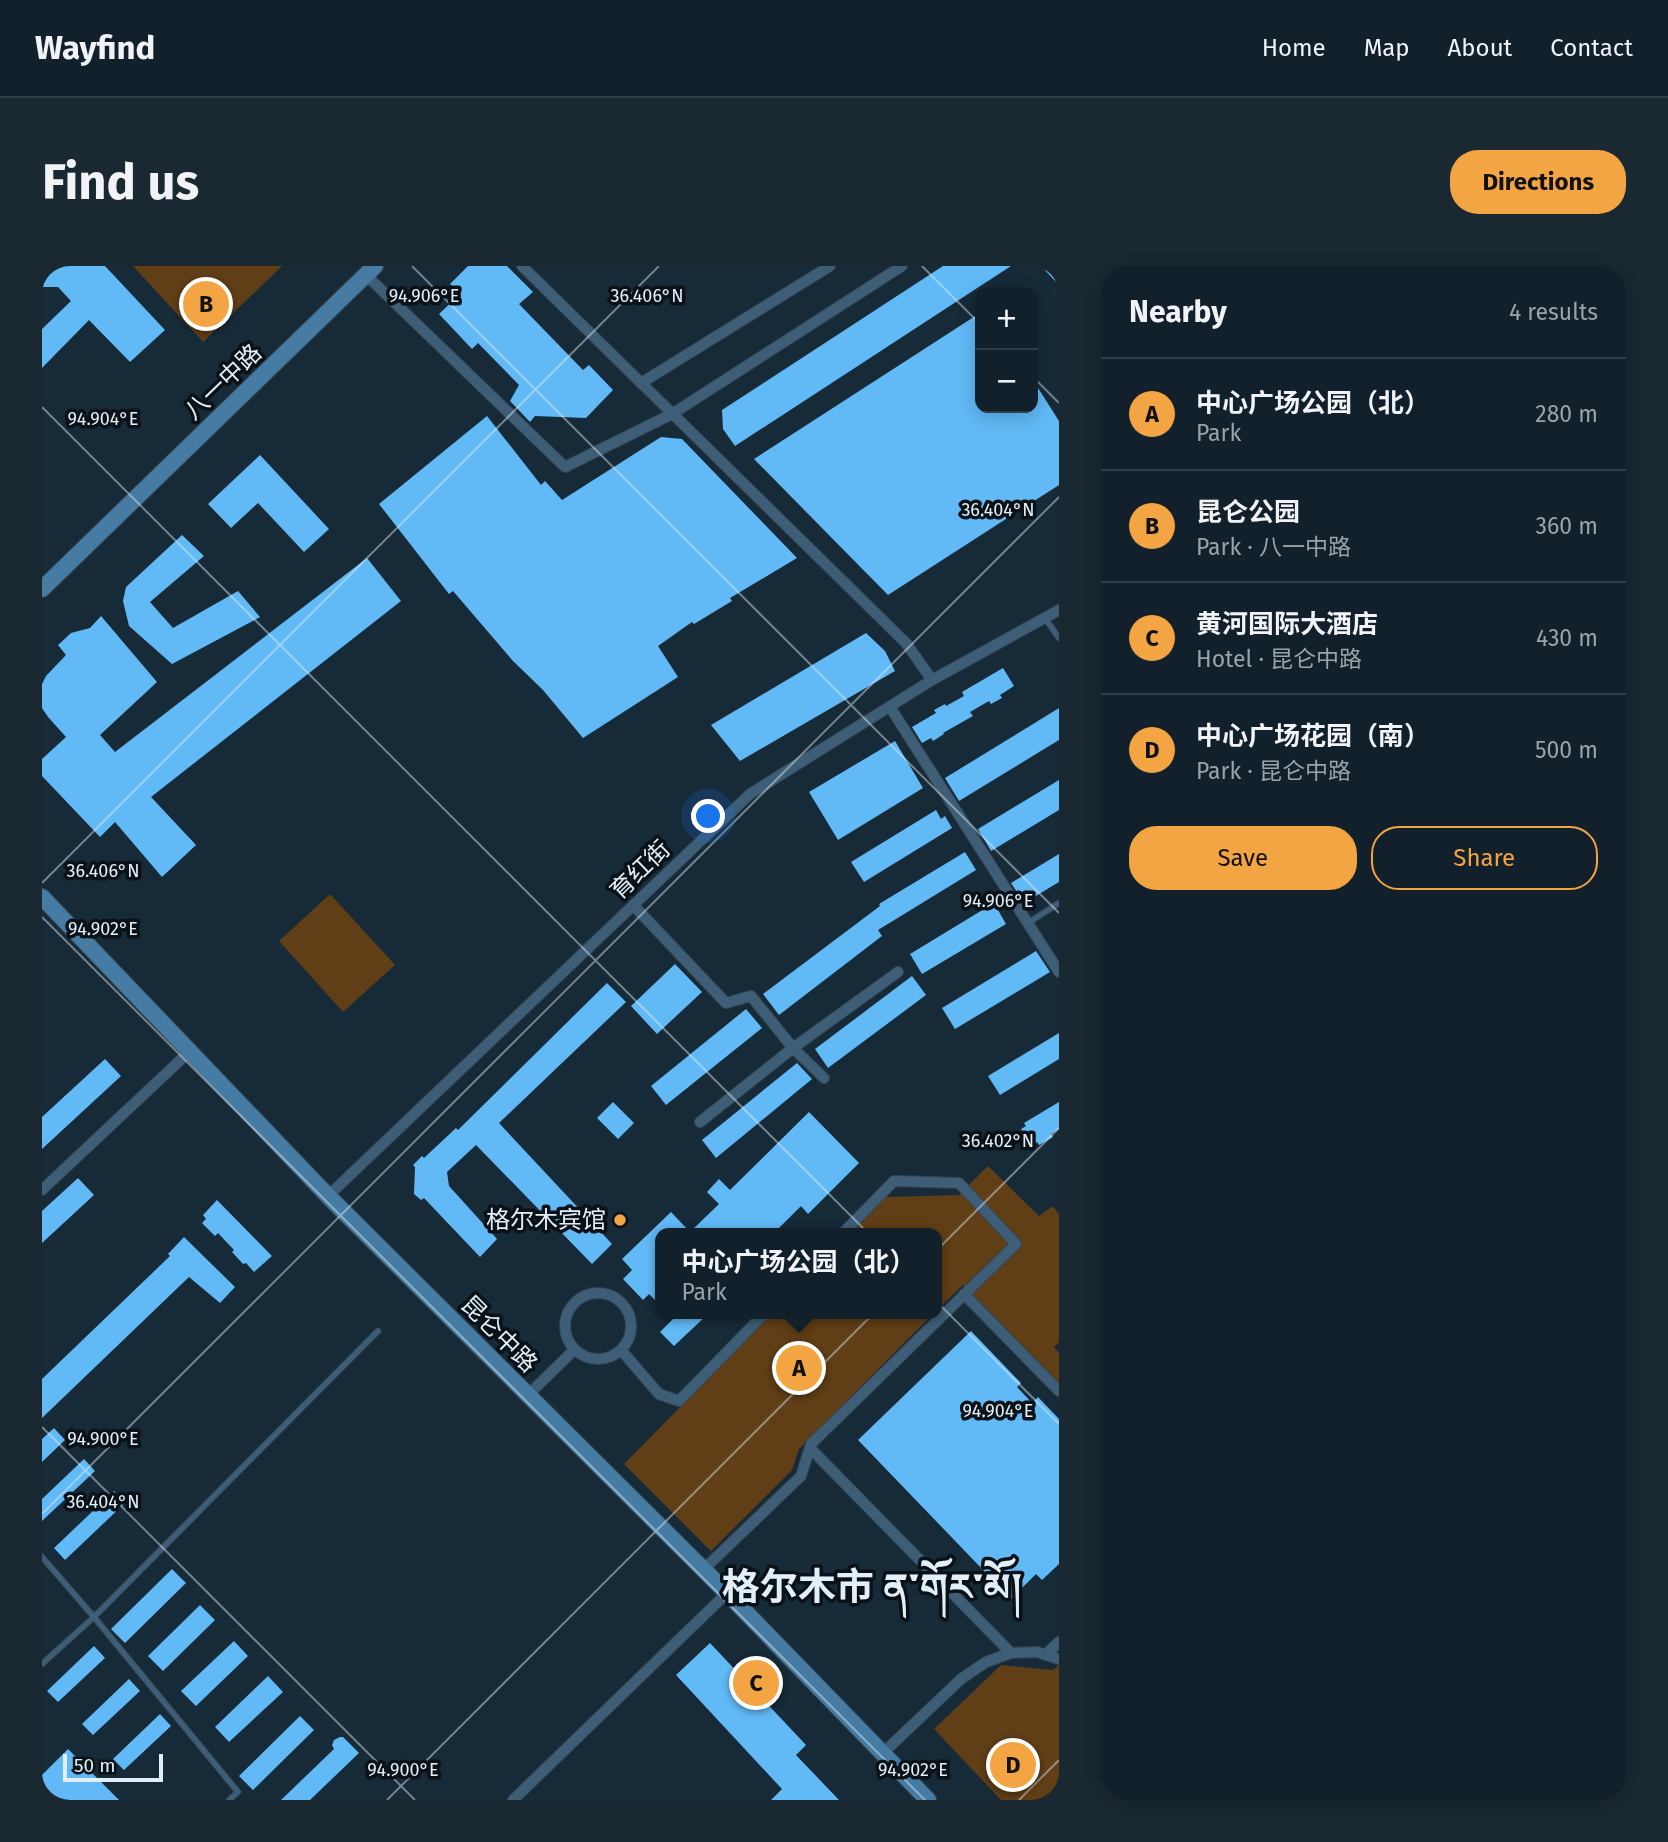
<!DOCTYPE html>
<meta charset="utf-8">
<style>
:root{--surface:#11202a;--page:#1a2832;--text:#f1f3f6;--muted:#9ca3a8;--line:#303e47;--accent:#f3a443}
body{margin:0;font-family:"Fira Sans","Noto Sans SC","Noto Serif Tibetan",sans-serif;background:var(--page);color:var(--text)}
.controls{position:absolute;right:21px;top:21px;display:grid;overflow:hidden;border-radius:14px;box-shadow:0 4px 18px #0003}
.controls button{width:63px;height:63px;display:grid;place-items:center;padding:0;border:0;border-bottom:2px solid var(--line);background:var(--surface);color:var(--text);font:35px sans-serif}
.scale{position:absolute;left:21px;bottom:18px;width:100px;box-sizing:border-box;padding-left:7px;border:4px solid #e3eff8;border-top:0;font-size:19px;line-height:24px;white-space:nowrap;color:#e3eff8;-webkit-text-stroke:5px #0a1218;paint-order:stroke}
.you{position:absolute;left:667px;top:551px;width:24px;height:24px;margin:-18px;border:5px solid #fff;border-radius:50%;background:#1a73e8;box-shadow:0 0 0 10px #1a73e833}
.badge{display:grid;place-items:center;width:46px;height:46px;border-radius:50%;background:var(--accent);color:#111;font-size:23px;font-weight:700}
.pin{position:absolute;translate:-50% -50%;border:4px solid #fff;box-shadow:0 2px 7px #0006}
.popup{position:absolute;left:613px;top:962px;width:287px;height:91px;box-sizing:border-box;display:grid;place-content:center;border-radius:14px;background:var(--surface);filter:drop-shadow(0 2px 5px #0005);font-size:23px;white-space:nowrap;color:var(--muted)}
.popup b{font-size:26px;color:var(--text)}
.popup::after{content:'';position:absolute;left:50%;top:100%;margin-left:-14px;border:14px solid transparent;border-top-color:var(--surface)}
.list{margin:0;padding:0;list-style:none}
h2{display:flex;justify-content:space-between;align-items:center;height:91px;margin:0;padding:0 28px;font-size:30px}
h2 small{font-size:23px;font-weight:400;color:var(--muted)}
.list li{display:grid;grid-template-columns:46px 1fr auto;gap:21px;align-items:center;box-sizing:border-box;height:112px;padding:0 28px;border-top:2px solid var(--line)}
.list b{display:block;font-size:26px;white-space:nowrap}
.list p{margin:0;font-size:23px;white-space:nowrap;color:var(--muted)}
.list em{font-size:23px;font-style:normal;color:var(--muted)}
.actions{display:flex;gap:14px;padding:21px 28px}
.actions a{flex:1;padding:16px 0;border:2px solid var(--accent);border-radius:28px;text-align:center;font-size:24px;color:var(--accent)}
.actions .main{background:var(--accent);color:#111}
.map{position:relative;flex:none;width:1017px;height:1534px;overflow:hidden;border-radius:28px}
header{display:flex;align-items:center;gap:42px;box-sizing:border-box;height:98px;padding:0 35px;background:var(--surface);border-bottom:2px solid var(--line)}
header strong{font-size:33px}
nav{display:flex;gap:38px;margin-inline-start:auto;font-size:24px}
.intro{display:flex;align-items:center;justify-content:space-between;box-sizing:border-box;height:168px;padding:0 42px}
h1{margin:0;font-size:49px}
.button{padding:18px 32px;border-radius:28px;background:var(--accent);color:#111;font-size:24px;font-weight:700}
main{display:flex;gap:42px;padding:0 42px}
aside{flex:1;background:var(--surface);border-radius:28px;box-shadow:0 4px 18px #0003}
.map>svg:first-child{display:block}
.green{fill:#603e16}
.building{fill:#61b9f6}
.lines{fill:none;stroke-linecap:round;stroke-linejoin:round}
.service-casing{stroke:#344653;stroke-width:7}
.minor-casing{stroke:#344653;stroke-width:12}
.secondary-casing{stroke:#344653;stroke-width:18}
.service{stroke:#3d5e76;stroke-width:5}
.minor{stroke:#3d5e76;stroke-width:10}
.secondary{stroke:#467ca3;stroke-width:16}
.ticks{fill:none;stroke:#e3eff8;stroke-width:2;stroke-opacity:0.45}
.poi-dot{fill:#f3a443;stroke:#0a1218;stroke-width:2.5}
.labels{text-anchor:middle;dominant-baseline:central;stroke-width:7;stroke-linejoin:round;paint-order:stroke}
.street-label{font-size:24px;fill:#e3eff8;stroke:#0a1218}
.poi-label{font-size:24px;fill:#e3eff8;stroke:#0a1218;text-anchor:end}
.town-label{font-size:38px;font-weight:bold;fill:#e3eff8;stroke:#0a1218}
.ticks-label{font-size:18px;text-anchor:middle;fill:#e3eff8;stroke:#0a1218;stroke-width:7;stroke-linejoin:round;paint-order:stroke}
</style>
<header>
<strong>Wayfind</strong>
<nav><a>Home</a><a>Map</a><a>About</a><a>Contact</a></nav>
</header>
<div class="intro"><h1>Find us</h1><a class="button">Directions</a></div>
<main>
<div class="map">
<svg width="1017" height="1534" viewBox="0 0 1017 1534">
<rect width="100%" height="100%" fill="#172a38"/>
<path class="green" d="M91,0H240L161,76Z
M288,628L353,699L301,746L237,675Z
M946,900L997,950L1011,940L1017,949V1076L1012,1081L1017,1087V1118L921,1019L895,1044V967H809L844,931L917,929Z
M730,1048H891L757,1183L750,1204L669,1285L582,1198Z
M959,1399L1011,1404L1017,1399V1534H959L892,1463Z"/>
<path class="building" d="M0,0H63L123,64L88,96L47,54L0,102V63L29,35L16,21H0Z
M426,0H465L491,26L477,38L541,104L547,99L571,124L544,152L493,150L488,156L468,135L477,119L436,77L430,83L397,48L418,28L408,18Z
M901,0H969L693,180L681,163L680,144Z
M999,0H1017V19Z
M938,47V142H991V114L1017,155V219L846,329L712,193Z
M445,150L499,219L503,215L520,234L619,171L640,173L755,292L688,332L690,335L652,358L650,356L616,380L636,411L541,472L501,424L471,395L411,325L407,328L337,238Z
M218,189L287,263L262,286L216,237L189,262L166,238Z
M140,269L162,290L108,336L131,362L196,325L218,351L130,398L87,360L81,335L84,321Z
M325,292L359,335L109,531L154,579L120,611L73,556L58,571L0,510V493L24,471L6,451L0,442V418L4,410L24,389L16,379L29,367L48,362L59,350L115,416L58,469L73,486Z
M824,367L843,385L853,405L698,495L669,459Z
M961,402L972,420L958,429L960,432L949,438L947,435L928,446L931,450L901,467L902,468L891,475L889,472L880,477L870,461L894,447L892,444L903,438L904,440L922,430L920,426Z
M1017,442V474L917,535L903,512Z
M853,475L881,522L796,574L767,526Z
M1017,514V544L949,585L936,563Z
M894,544L899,553L903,550L910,562L822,616L809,596Z
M923,586L934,604L836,664L840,670L737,749L721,728L838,640L837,638Z
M1017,588V616L982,637L969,617Z
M952,637L964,658L880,708L868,688Z
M994,685L1008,706L913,763L900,742Z
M633,698L660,726L615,768L589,740Z
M870,710L884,729L786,802L773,783Z
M565,717L584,736L457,857L570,978L550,998L434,879L405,906L407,920L455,973L438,991L382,932L379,934L372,928L373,901L371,899L380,890L382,892L414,862L416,864Z
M704,743L720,762L624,839L609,820Z
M1017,767V793L958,829L946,810Z
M63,793L79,810L0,883V851Z
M755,797L770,813L674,892L660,874Z
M571,836L592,857L576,873L555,852Z
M1017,836V863L1009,868L1011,871L997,879L995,876L990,880L979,863L984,860L982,857Z
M767,846L817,897L766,948L759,940L732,967H619V1040L607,1028L601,1034L581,1013L590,1004L580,993L629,946L648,966L677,938L665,926L677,913L688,924Z
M36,912L52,929L0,977V945Z
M175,934L230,990L212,1006L204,997L201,998L190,986L192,984L176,967L173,970L160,957L164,953L161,949Z
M142,971L193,1021L178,1037L147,1011L0,1152V1113L128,990L126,988Z
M626,1048H666L632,1080L618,1066L631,1053Z
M929,1065L979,1117L975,1121L990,1137L996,1131L1017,1153V1298L1000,1314L994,1308L969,1333L816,1174Z
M12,1162L23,1174L0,1196V1173Z
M42,1193L53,1205L0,1255V1233Z
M72,1225L83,1237L23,1294L12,1282Z
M130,1303L144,1317L83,1377L69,1363Z
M158,1339L173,1354L121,1405L106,1390Z
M192,1375L206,1390L154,1440L139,1425Z
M668,1377L764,1479L754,1489L797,1534H729L740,1523L634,1409Z
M52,1380L63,1392L16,1436L5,1425Z
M226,1410L241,1426L187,1476L173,1461Z
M87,1413L98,1425L51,1469L40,1458Z
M118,1448L129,1460L82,1504L71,1493Z
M258,1450L272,1464L211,1524L197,1510Z
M298,1471H301L317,1487L268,1534H239L292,1483L290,1479L292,1474Z
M26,1483L77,1534H4L0,1530V1509Z"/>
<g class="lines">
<g class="service-casing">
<path id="service" d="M1003,352L1017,372
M986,657L1017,637
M0,1291L52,1351L196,1526L187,1534
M0,1398L52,1351L336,1065"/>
</g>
<g class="minor-casing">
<path id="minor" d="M480,0L864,377L890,414
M324,9L523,201L630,148L860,0
M599,117L788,0
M848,441L1017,706
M591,639L684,737L709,730L751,782L782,812
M658,856L751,782L856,706
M0,924L148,785
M286,930L708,528L890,414L1017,344
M523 1060a33 33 0 1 1 66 0a33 33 0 1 1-66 0Z
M922,1028L1017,1125
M579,1084L617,1128L637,1135L722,1048
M486,1129L532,1084
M768,1182L969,1387L944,1396L919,1413L841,1487
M661,1304L759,1210L769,1178L974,978L917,917L852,915L801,967
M969,1387L995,1386L1017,1393
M1003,1389L1017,1376
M471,1534L685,1327"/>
</g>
<g class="secondary-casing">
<path id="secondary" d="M0,323L333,0
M0,631L286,930L685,1327L886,1534"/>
</g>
<use href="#service" class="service"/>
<use href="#minor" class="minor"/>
<use href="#secondary" class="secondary"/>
</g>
<path class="ticks" d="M370,0L1017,647M880,0L938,58M991,111L1017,137M0,141L1017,1158M0,617L617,0M0,651L883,1534M0,1161L373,1534M0,1248L1017,231M345,1534L1017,862M977,1534L1017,1494"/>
<circle class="poi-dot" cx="578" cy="954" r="7"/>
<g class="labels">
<g class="street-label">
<text transform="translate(181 116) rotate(-44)">八一中路</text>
<text transform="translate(598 604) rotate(-44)">育红街</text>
<text transform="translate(457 1068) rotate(45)">昆仑中路</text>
</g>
<g class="poi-label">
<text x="564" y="954">格尔木宾馆</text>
</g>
<g class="town-label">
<text x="830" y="1321">格尔木市 ན་གོར་མོ།</text>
</g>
</g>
<g class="ticks-label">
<text x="382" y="36">94.906°E</text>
<text x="605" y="36">36.406°N</text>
<text x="61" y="159">94.904°E</text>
<text x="956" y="250">36.404°N</text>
<text x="61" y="611">36.406°N</text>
<text x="956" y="641">94.906°E</text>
<text x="61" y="669">94.902°E</text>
<text x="956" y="881">36.402°N</text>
<text x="956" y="1151">94.904°E</text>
<text x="61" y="1179">94.900°E</text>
<text x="61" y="1242">36.404°N</text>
<text x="361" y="1510">94.900°E</text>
<text x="871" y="1510">94.902°E</text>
</g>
</svg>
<div class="controls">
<button>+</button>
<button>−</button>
</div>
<div class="scale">50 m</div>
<div class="you"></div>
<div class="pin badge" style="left:757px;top:1102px">A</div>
<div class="popup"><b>中心广场公园（北）</b>Park</div>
<div class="pin badge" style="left:164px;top:38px">B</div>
<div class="pin badge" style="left:714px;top:1417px">C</div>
<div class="pin badge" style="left:971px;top:1499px">D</div>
</div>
<aside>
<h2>Nearby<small>4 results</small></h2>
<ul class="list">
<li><span class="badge">A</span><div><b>中心广场公园（北）</b><p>Park</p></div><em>280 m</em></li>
<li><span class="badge">B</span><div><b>昆仑公园</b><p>Park · 八一中路</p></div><em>360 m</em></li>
<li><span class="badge">C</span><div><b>黄河国际大酒店</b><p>Hotel · 昆仑中路</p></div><em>430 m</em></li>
<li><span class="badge">D</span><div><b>中心广场花园（南）</b><p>Park · 昆仑中路</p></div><em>500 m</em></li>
</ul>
<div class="actions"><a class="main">Save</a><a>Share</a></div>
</aside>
</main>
